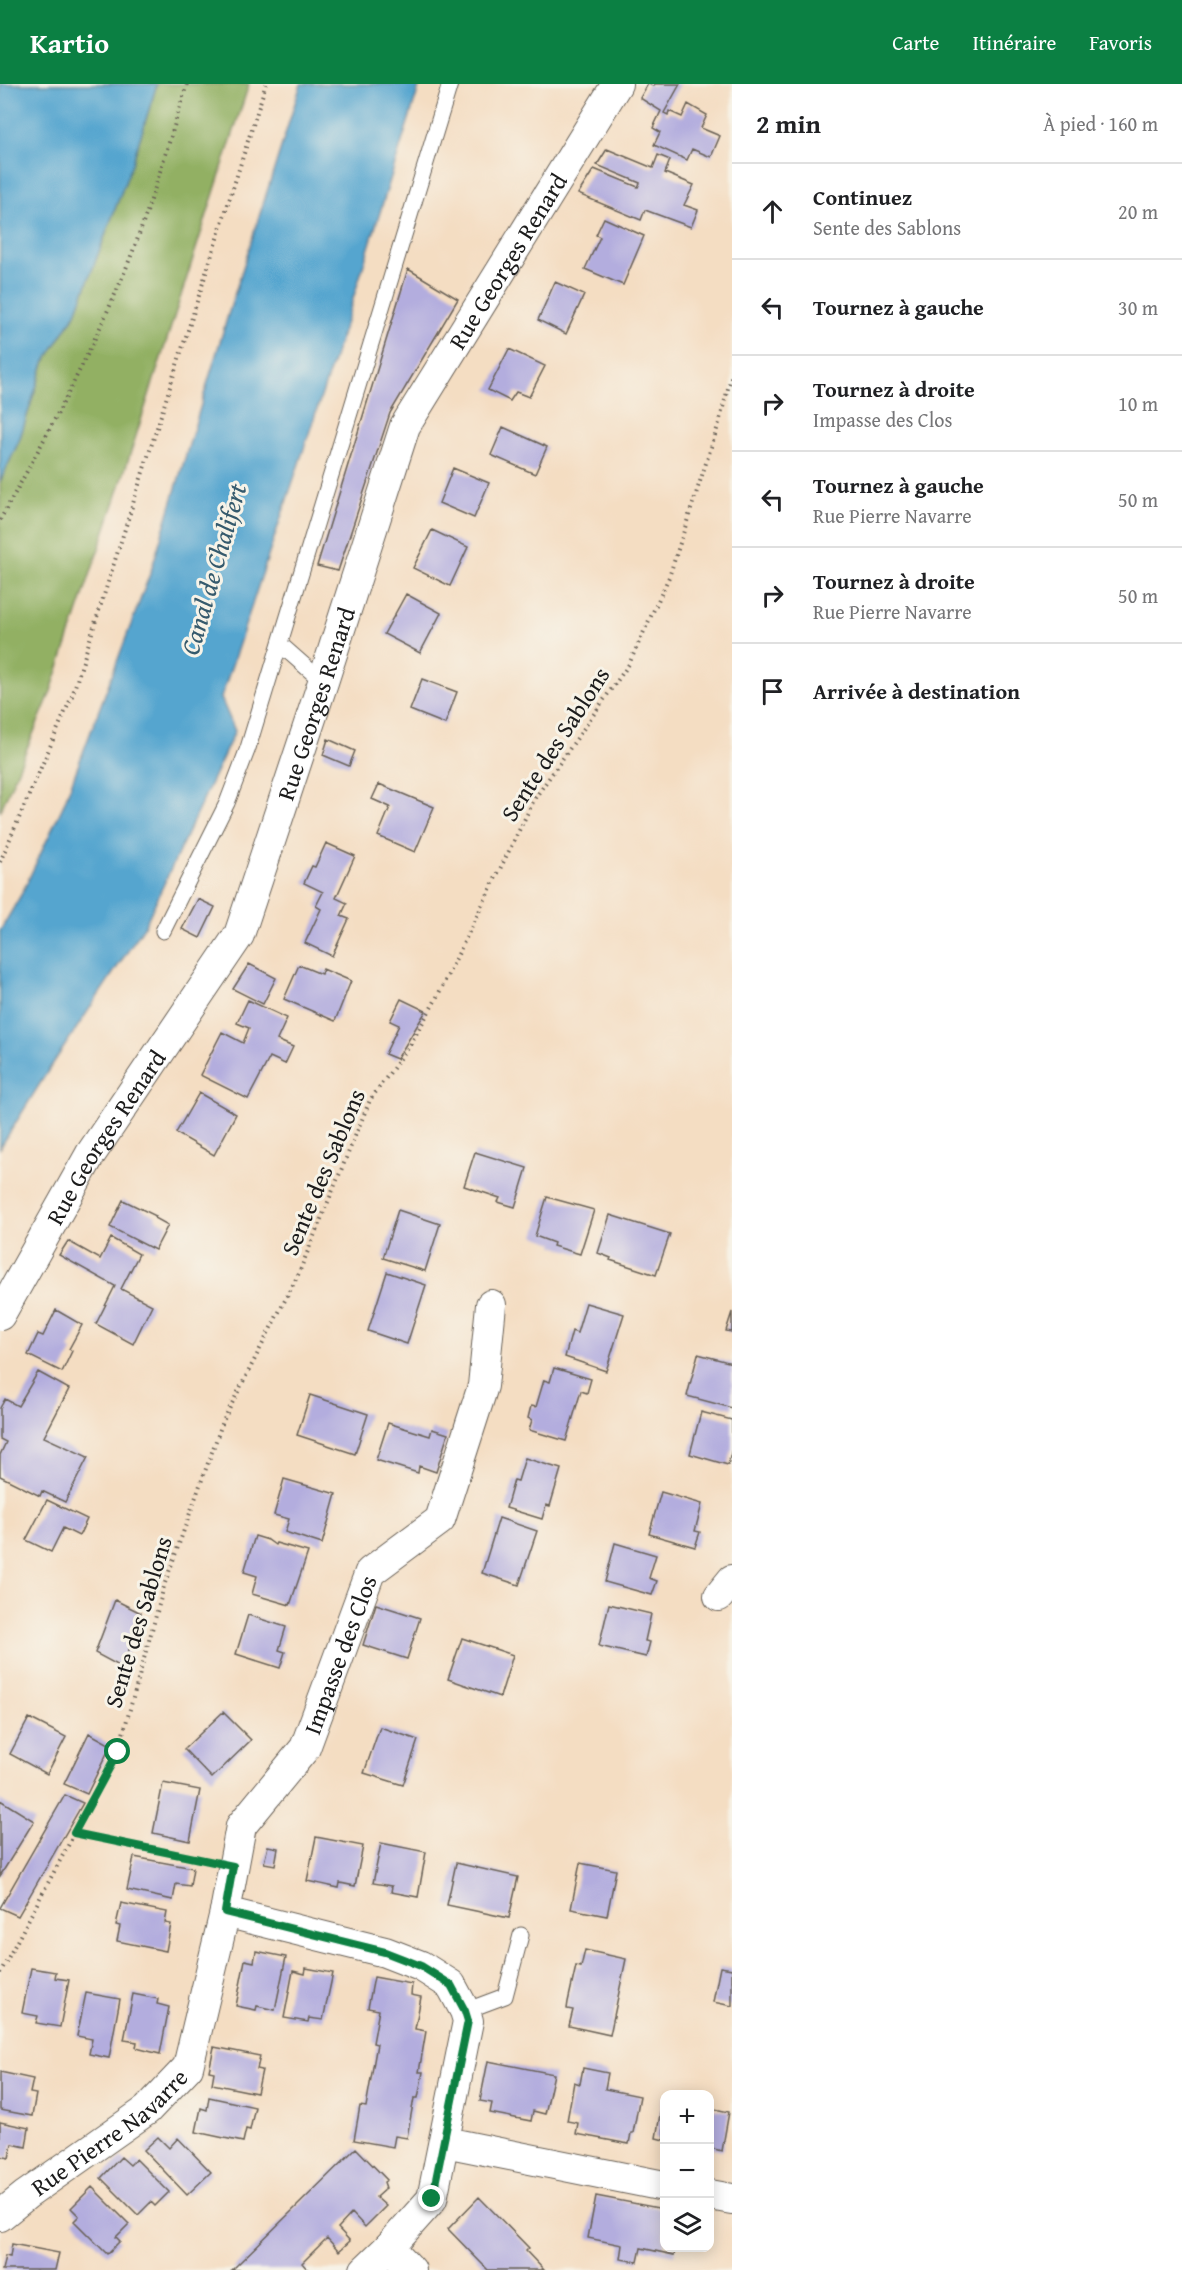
<!DOCTYPE html>
<html lang="fr">
<meta charset="utf-8">
<style>
:root{--surface:#fff;--page:#f6f6f6;--text:#202124;--muted:#757577;--line:#e0e0e0;--accent:#0b8043}
body{margin:0;font-family:"Gentium Book Plus",serif;background:var(--page);color:var(--text)}
.controls{position:absolute;right:18px;bottom:18px;display:grid;overflow:hidden;border-radius:12px;box-shadow:0 3px 15px #0003}
.controls button{width:54px;height:54px;display:grid;place-items:center;padding:0;border:0;border-bottom:2px solid var(--line);background:var(--surface);color:var(--text);font:30px sans-serif}
.stop{position:absolute;width:18px;height:18px;margin:-14px;border:4px solid #0b8043;border-radius:50%;background:#fff}
.stop.end{background:#0b8043;border-color:#fff;box-shadow:0 2px 6px #0008}
.list{margin:0;padding:0;list-style:none}
h2{display:flex;justify-content:space-between;align-items:center;height:78px;margin:0;padding:0 24px;font-size:26px}
h2 small{font-size:20px;font-weight:400;color:var(--muted)}
.list li{display:grid;grid-template-columns:39px 1fr auto;gap:18px;align-items:center;box-sizing:border-box;height:96px;padding:0 24px;border-top:2px solid var(--line)}
.list b{display:block;font-size:22px;white-space:nowrap}
.list p{margin:0;font-size:20px;white-space:nowrap;color:var(--muted)}
.list em{font-size:20px;font-style:normal;color:var(--muted)}
.icon{flex:none;width:33px;height:33px;fill:none;stroke:currentColor;stroke-width:2;stroke-linecap:round;stroke-linejoin:round}
.map{position:relative;flex:none;width:732px;height:2186px;overflow:hidden}
header{display:flex;align-items:center;gap:36px;box-sizing:border-box;height:84px;padding:0 30px;background:var(--accent);color:#fff}
header strong{font-size:28px}
nav{display:flex;gap:33px;margin-inline-start:auto;font-size:21px}
main{display:flex}
aside{flex:1;background:var(--surface)}
.map>svg:first-child{display:block}
.forest{fill:#92b063;stroke:#576640;stroke-width:1.5}
.water{fill:#54a5cf;stroke:#386076;stroke-width:1.5}
.building{fill:#b3adde}
.lines{fill:none;stroke-linecap:round;stroke-linejoin:round}
.service-casing{stroke:#686056;stroke-width:17}
.minor-casing{stroke:#686056;stroke-width:32}
.path{stroke:#686056;stroke-width:4;stroke-dasharray:1.5 4.5;stroke-linecap:butt}
.service{stroke:#fff;stroke-width:15}
.minor{stroke:#fff;stroke-width:30}
.route{stroke:#0b8043;stroke-width:8}
.labels{text-anchor:middle;dominant-baseline:central;stroke-width:6;stroke-linejoin:round;paint-order:stroke}
.street-label{font-size:24px;fill:#1c1c1c;stroke:#f7f3e8}
.water-label{font-size:26px;font-style:italic;fill:#355a6d;stroke:#f7f3e8}
</style>
<header>
<strong>Kartio</strong>
<nav><a>Carte</a><a>Itinéraire</a><a>Favoris</a></nav>
</header>
<main>
<div class="map">
<svg width="732" height="2186" viewBox="0 0 732 2186">
<rect width="100%" height="100%" fill="#f7f3e8"/>
<filter id="ink" filterUnits="userSpaceOnUse"><feTurbulence type="fractalNoise" baseFrequency=".0167" numOctaves="2"/><feDisplacementMap in="SourceGraphic" scale="12" xChannelSelector="R" yChannelSelector="G"/><feConvolveMatrix kernelMatrix="1 2 1 2 8 2 1 2 1" color-interpolation-filters="sRGB"/></filter>
<filter id="wash" filterUnits="userSpaceOnUse"><feTurbulence type="fractalNoise" baseFrequency=".008" numOctaves="4" result="noise"/><feDisplacementMap in="SourceGraphic" scale="24" xChannelSelector="R" yChannelSelector="G"/><feGaussianBlur stdDeviation="1.35" result="paint"/><feColorMatrix in="noise" values="0 0 0 0 0 0 0 0 0 0 0 0 0 0 0 0 0 1.4 0 .05"/><feComposite in="paint" operator="in"/></filter>
<g filter="url(#wash)">
<rect width="100%" height="100%" fill="#f4ddc2"/>
<path class="forest" d="M157,0H249L116,414L50,610L0,728V398L19,357L44,279L76,229L132,80Z"/>
<path class="water" d="M0,0H157L132,80L76,229L44,279L19,357L0,398Z
M301,0H420L343,247L221,614L235,647L144,843L46,990L0,1064V847L21,811L63,722L151,487L228,231Z"/>
<g id="blocks">
<path class="building" d="M648,0L653,2L655,0H680L664,29L668,31L669,27L682,33L688,20L707,31L701,44L720,52L711,73L692,65L687,76L654,61L660,48L653,44L661,27L640,14Z
M607,65L653,84L658,71L670,76L665,89L694,101L684,121L698,126L691,143L645,126L641,136L578,110L594,85L638,103L640,99L597,81Z
M604,134L644,152L623,201L585,185L600,153L596,151Z
M408,185L458,215L390,329L338,487L317,482Z
M555,198L584,211L566,250L538,236Z
M509,265L545,282L529,313L516,308L510,317L488,306Z
M503,343L547,363L535,390L491,371Z
M453,384L489,399L474,434L439,419Z
M432,446L468,463L450,502L413,484Z
M406,510L441,529L420,569L384,550Z
M422,595L457,608L445,640L410,626Z
M328,655L355,667L349,682L323,671Z
M379,700L434,723L415,768L378,752L390,723L372,715Z
M326,759L355,772L336,814L347,819L341,832L349,835L332,872L305,859L321,825L316,822L323,808L304,799L312,782L315,783Z
M198,815L215,823L200,854L182,845Z
M249,880L276,894L263,920L233,905Z
M299,881L321,890L323,885L351,897L335,937L284,915Z
M401,915L426,927L397,975L385,970L399,941L390,937Z
M248,916L287,934L277,956L293,963L285,980L270,973L248,1015L200,991L222,948L243,959L249,944L237,939Z
M199,1009L236,1030L214,1071L176,1049Z
M475,1068L527,1084L515,1123L498,1118L500,1114L464,1102Z
M547,1113L594,1126L580,1170L553,1162L554,1159L535,1152Z
M123,1116L156,1132L155,1134L168,1141L155,1166L110,1143Z
M398,1126L440,1140L425,1187L383,1174Z
M610,1131L670,1150L656,1191L610,1176L611,1174L598,1169Z
M111,1154L139,1170L121,1205L152,1221L133,1260L96,1240L115,1202L59,1171L68,1157L100,1175Z
M387,1188L426,1201L407,1260L368,1247Z
M586,1219L624,1230L606,1287L565,1273L572,1247L577,1249Z
M56,1226L82,1241L69,1265L72,1267L62,1288L28,1271L38,1250L43,1252Z
M732,1228V1248L726,1247Z
M698,1270L732,1279V1324L687,1312Z
M554,1284L591,1295L587,1309L581,1307L566,1357L529,1346L532,1336L528,1334L531,1322L536,1323L544,1296L550,1298Z
M38,1288L69,1305L44,1353L88,1373L65,1418L42,1407L40,1412L0,1392V1371L6,1358L0,1355V1324L5,1315L18,1322Z
M310,1311L368,1330L355,1370L297,1351Z
M701,1328L732,1336V1365L728,1381L690,1370Z
M388,1339L430,1352L432,1345L448,1350L436,1388L419,1382L418,1389L376,1376Z
M525,1374L561,1385L550,1422L546,1421L542,1435L506,1424L514,1396L518,1397Z
M284,1395L336,1410L322,1460L285,1448L289,1435L274,1431Z
M661,1408L702,1420L695,1447L700,1448L695,1463L649,1450Z
M47,1416L87,1435L79,1452L63,1444L51,1468L26,1456Z
M499,1434L537,1447L519,1501L482,1489Z
M255,1452L268,1456L275,1461L276,1459L308,1468L290,1521L252,1510L257,1492L244,1488Z
M615,1459L656,1471L649,1494L657,1497L652,1511L605,1498Z
M115,1516L141,1529L123,1584L95,1569Z
M376,1520L420,1534L407,1575L363,1561Z
M609,1520L651,1530L645,1557L650,1558L646,1573L599,1562Z
M248,1531L286,1543L279,1566L285,1568L280,1584L236,1570Z
M462,1554L513,1571L500,1613L448,1595Z
M223,1628L251,1656L212,1694L184,1665Z
M29,1634L66,1653L47,1690L10,1670Z
M380,1643L418,1656L403,1701L364,1689Z
M89,1649L111,1661L87,1710L64,1700Z
M163,1699L200,1706L190,1757L153,1749Z
M65,1711L83,1719L52,1773L18,1832L0,1824Z
M0,1716L34,1737L0,1792Z
M316,1753L363,1762L355,1802L340,1799L339,1804L307,1797Z
M381,1759L426,1768L418,1813L391,1808L392,1802L373,1799Z
M268,1762L278,1764L275,1781L264,1779Z
M134,1773L193,1784L190,1802L176,1800L173,1816L127,1806Z
M456,1779L518,1793L509,1834L447,1821Z
M580,1779L616,1786L607,1832L571,1825Z
M121,1819L167,1828L165,1839L171,1840L166,1867L117,1857L120,1842L116,1841Z
M585,1866L626,1875L610,1951L569,1942L573,1926L567,1925L568,1918L576,1882L581,1883Z
M256,1867L286,1873L275,1926L257,1922L256,1926L236,1922L245,1876L254,1878Z
M720,1883L732,1885V1922L713,1918Z
M31,1884L56,1888L55,1894L69,1896L60,1943L36,1939L38,1932L22,1929Z
M306,1884L333,1889L323,1936L309,1934L308,1938L284,1934L293,1887L305,1890Z
M374,1893L412,1900L411,1911L421,1913L415,1945L426,1947L419,1988H423L418,2014H414L407,2054L395,2052L393,2063L354,2056L360,2022L366,2023L377,1960L373,1959L379,1926L368,1924Z
M86,1909L120,1915L109,1974L89,1970L92,1955L77,1952Z
M133,1910L158,1915L157,1920L169,1923L160,1970L136,1964L137,1958L124,1956Z
M214,1963L260,1972L257,1985L262,1986L257,2009L212,2000L214,1988L209,1987Z
M488,1977L554,1990L545,2030L533,2027L531,2037L490,2029L492,2019L480,2017Z
M583,1984L608,1989L605,2005L640,2012L633,2049H631L629,2060L576,2050L578,2039L567,2037L574,1998L580,2000Z
M0,1988L33,1995L30,2009L36,2010L32,2032L0,2026Z
M209,2013L255,2023L250,2046L246,2045L243,2058L196,2048L201,2024L207,2026Z
M663,2013H664V2056L656,2054Z
M710,2024L729,2028L722,2067L710,2064Z
M0,2038L29,2044L26,2063L12,2060L9,2074L0,2072Z
M158,2053L169,2064L178,2054L211,2088L187,2111L144,2066Z
M356,2064L387,2096L384,2098L386,2104L376,2113L386,2122L365,2143L352,2129L338,2144L350,2157L339,2167L327,2154L302,2179L308,2186H232Z
M121,2073L130,2081L136,2075L169,2108L155,2122L151,2118L138,2131L101,2094Z
M92,2103L129,2140L116,2153L120,2157L107,2170L74,2137L79,2132L71,2124Z
M596,2112L664,2125V2164H676L674,2171L641,2164L638,2178L620,2175L622,2161L588,2154Z
M479,2113L529,2164L526,2167L544,2186H488L448,2145Z
M12,2160L59,2169L55,2186H2L5,2172L10,2173Z"/>
</g>
</g>
<g filter="url(#ink)">
<use href="#blocks" fill-opacity="0" stroke="#686056" stroke-width="1.5"/>
<g class="lines">
<g class="service-casing">
<path id="service" d="M281,561L323,598
M163,847L227,719L248,664L450,0
M465,1927L505,1912L521,1851"/>
</g>
<g class="minor-casing">
<g id="minor">
<path id="s1" d="M0,1231L90,1071L239,851L323,598L405,342L617,0"/>
<path d="M719,1512L732,1496"/>
<path d="M225,1828L385,1868L421,1882L451,1901L465,1927L468,1937L432,2115L389,2163"/>
<path d="M445,2058L664,2102"/>
<path d="M710,2111L732,2115"/>
<path id="s2" d="M0,2132L26,2111L147,2026L188,1983L225,1828L241,1742L305,1664L370,1488L440,1436L483,1302L491,1221"/>
<path d="M365,2186L389,2163L411,2186"/>
</g>
</g>
<path class="path" d="M0,436C42,361 82,286 116,208C146,141 165,70 187,0
M0,778L72,612L266,0
M74,1749L202,1776
M0,1889L118,1668L165,1499L223,1337L298,1191L370,1016L410,961L435,917L535,714L629,580L669,493L719,339L732,289"/>
<use href="#service" class="service"/>
<use href="#minor" class="minor"/>
</g>
</g>
<g class="lines" filter="url(#ink)">
<path class="route" d="M118,1668L74,1749L233,1782L225,1828L385,1868L421,1882L451,1901L465,1927L468,1937L432,2115"/>
</g>
<g class="labels">
<g class="street-label">
<text stroke="none"><textPath href="#s1" startOffset="1179">Rue Georges Renard</textPath></text>
<text stroke="none"><textPath href="#s1" startOffset="693">Rue Georges Renard</textPath></text>
<text transform="translate(555 660) rotate(-57)">Sente des Sablons</text>
<text stroke="none"><textPath href="#s1" startOffset="207">Rue Georges Renard</textPath></text>
<text transform="translate(323 1088) rotate(-67)">Sente des Sablons</text>
<text transform="translate(138 1538) rotate(-73)">Sente des Sablons</text>
<text stroke="none"><textPath href="#s2" startOffset="688">Impasse des Clos</textPath></text>
<text stroke="none"><textPath href="#s2" startOffset="138">Rue Pierre Navarre</textPath></text>
</g>
<g class="water-label">
<text transform="translate(213 485) rotate(-74)">Canal de Chalifert</text>
</g>
</g>
</svg>
<div class="controls">
<button>+</button>
<button>−</button>
<button><svg class="icon" aria-label="layers" viewBox="0 0 24 24"><path d="M12 4l9 5-9 5-9-5zM3 14l9 5 9-5"/></svg></button>
</div>
<div class="stop" style="left:118px;top:1668px"></div>
<div class="stop end" style="left:432px;top:2115px"></div>
</div>
<aside>
<h2>2 min<small>À pied · 160 m</small></h2>
<ul class="list">
<li><svg class="icon" aria-label="ahead" viewBox="0 0 24 24"><path d="M12 20V5M6 11l6-6 6 6"/></svg><div><b>Continuez</b><p>Sente des Sablons</p></div><em>20 m</em></li>
<li><svg class="icon" aria-label="left" viewBox="0 0 24 24"><path d="M17 20v-9H6M10 6l-5 5 5 5"/></svg><div><b>Tournez à gauche</b></div><em>30 m</em></li>
<li><svg class="icon" aria-label="right" viewBox="0 0 24 24"><path d="M7 20v-9h11M14 6l5 5-5 5"/></svg><div><b>Tournez à droite</b><p>Impasse des Clos</p></div><em>10 m</em></li>
<li><svg class="icon" aria-label="left" viewBox="0 0 24 24"><path d="M17 20v-9H6M10 6l-5 5 5 5"/></svg><div><b>Tournez à gauche</b><p>Rue Pierre Navarre</p></div><em>50 m</em></li>
<li><svg class="icon" aria-label="right" viewBox="0 0 24 24"><path d="M7 20v-9h11M14 6l5 5-5 5"/></svg><div><b>Tournez à droite</b><p>Rue Pierre Navarre</p></div><em>50 m</em></li>
<li><svg class="icon" aria-label="arrive" viewBox="0 0 24 24"><path d="M6 21V4h12l-3 4 3 4H6"/></svg><div><b>Arrivée à destination</b></div></li>
</ul>
</aside>
</main>
